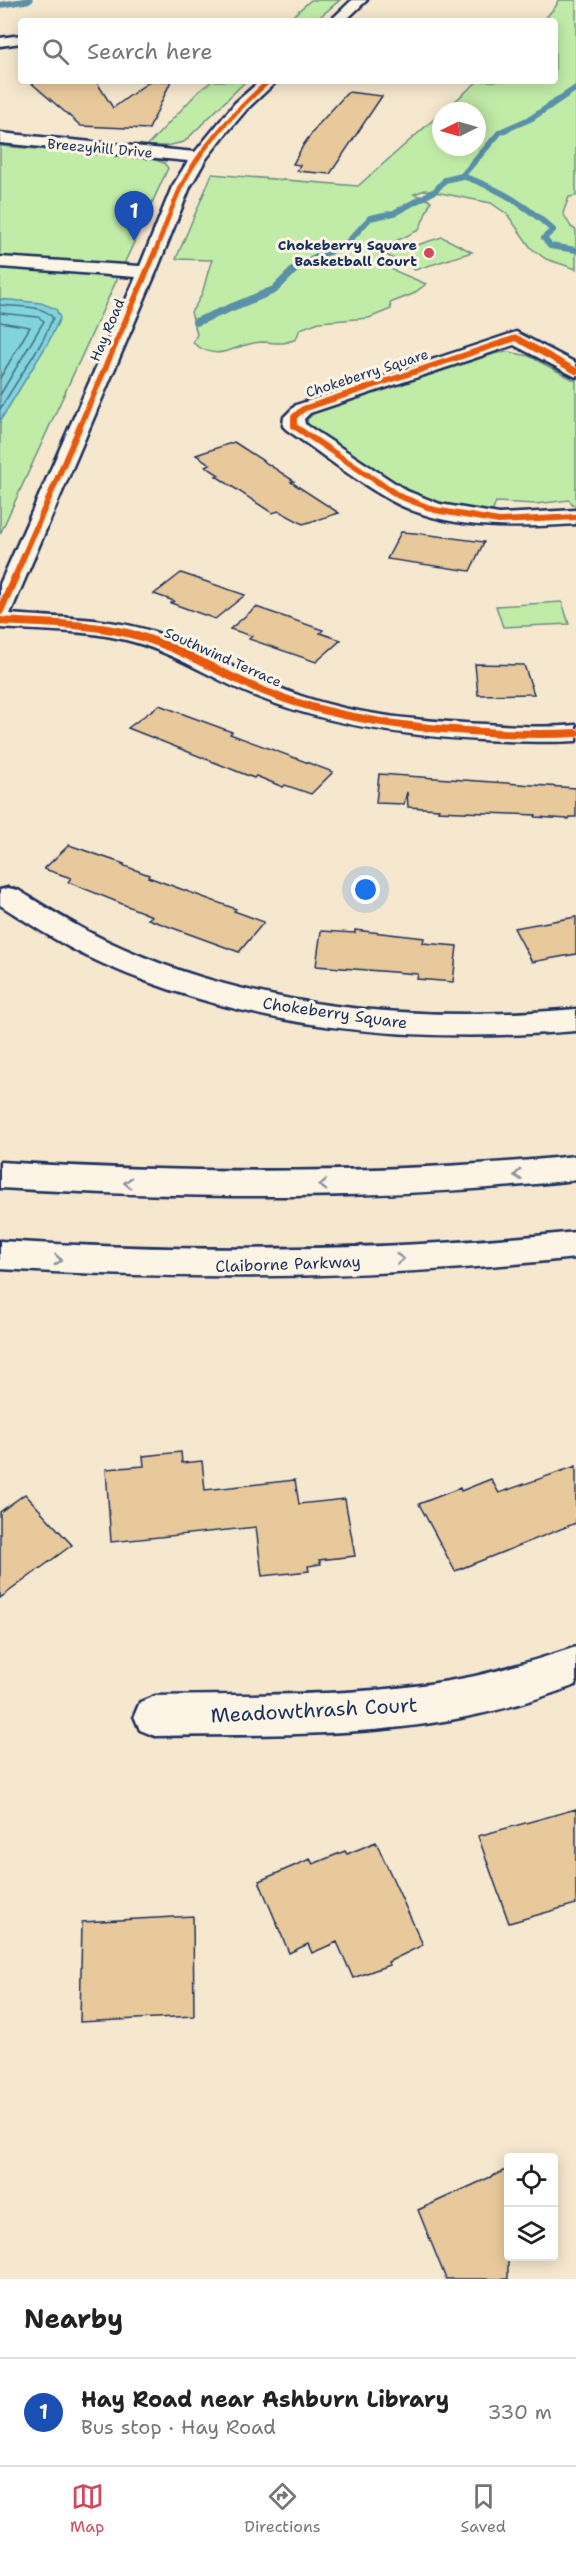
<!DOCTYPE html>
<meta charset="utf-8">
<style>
:root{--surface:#fff;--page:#f2f2f2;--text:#222;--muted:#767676;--line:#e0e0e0;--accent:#d1495b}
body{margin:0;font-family:"Shantell Sans",sans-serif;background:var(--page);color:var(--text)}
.controls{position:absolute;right:18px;bottom:18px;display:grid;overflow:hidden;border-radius:6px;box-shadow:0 3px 15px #0003}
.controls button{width:54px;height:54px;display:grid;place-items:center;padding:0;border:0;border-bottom:2px solid var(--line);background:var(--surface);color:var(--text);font:30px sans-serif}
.compass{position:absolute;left:432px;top:102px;width:54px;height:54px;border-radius:50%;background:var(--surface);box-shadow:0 3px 15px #0003;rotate:265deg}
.you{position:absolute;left:366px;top:890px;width:21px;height:21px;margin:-15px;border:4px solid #fff;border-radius:50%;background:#1a73e8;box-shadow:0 0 0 9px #1a73e833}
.badge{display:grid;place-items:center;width:39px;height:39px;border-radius:50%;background:var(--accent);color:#fff;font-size:20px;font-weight:700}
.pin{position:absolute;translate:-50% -50px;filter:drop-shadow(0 2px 3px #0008)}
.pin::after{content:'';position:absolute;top:32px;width:21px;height:18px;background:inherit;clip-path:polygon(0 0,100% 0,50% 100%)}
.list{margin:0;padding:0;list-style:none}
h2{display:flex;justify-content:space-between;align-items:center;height:78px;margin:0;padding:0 24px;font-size:26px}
h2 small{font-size:20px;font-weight:400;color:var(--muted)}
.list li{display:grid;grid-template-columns:39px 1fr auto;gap:18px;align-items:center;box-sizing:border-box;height:108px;padding:0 24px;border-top:2px solid var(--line)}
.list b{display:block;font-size:22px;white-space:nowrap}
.list p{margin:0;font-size:20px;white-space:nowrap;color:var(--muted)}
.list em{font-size:20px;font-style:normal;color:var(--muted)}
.icon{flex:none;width:33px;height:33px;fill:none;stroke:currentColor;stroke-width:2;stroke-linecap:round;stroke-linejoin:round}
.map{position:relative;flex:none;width:576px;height:2279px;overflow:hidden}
.search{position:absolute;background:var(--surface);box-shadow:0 3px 15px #0003;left:18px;right:18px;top:18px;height:66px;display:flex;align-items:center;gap:15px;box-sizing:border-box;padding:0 21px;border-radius:6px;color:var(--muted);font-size:22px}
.sheet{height:186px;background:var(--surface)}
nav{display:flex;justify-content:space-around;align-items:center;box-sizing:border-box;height:84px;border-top:2px solid var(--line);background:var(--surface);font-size:16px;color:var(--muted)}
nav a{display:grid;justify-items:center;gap:3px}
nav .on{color:var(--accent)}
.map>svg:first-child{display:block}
.green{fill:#c1eca8;stroke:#6e8e83;stroke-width:1.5}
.water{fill:#82d3da;stroke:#5991a8;stroke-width:1.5}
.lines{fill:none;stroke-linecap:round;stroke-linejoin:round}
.shore{stroke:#447190;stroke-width:1.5}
.stream-far1{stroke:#5991a8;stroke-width:6}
.stream{stroke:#5991a8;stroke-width:8}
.building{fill:#e8c99b;stroke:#1b2f5e;stroke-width:1.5}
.minor-casing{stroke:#1b2f5e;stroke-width:5}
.major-casing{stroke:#1b2f5e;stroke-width:5}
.minor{fill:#fcf5e5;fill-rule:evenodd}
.major{fill:#fcf5e5;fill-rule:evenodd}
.cycleway-far2-casing{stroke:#fcf5e5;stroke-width:6}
.cycleway-far1-casing{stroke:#fcf5e5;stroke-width:8}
.cycleway-casing{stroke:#fcf5e5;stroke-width:10}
.cycleway-far2{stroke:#e8590c;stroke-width:4.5}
.cycleway-far1{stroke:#e8590c;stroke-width:6}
.cycleway{stroke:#e8590c;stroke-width:8}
.oneway{stroke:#8c92a2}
.poi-dot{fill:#d1495b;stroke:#fcf5e5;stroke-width:2}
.labels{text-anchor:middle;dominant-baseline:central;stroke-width:6;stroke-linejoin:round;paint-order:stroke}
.far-street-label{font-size:14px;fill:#1b2f5e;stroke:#fcf5e5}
.far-poi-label{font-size:14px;font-weight:bold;fill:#1b2f5e;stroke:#fcf5e5;text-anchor:end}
.street-label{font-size:16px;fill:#1b2f5e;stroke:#fcf5e5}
.near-street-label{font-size:20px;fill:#1b2f5e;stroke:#fcf5e5}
</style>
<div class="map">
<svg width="576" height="2279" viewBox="0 0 576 2279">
<rect width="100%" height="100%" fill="#f6e8cf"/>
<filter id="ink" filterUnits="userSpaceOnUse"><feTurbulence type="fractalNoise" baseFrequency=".0167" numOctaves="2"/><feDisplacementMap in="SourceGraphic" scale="12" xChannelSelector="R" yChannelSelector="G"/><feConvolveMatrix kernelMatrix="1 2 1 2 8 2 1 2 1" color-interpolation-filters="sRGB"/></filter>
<g filter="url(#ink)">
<path class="green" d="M311,0H340L315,21H287Z
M558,0H576V196L569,197L563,213L571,227L576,230V269L546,259L531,248L507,214L491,203L425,190L414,194L431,201L419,230L394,242L378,254L388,268L426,284L413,294L390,303L391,309L369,318L319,322L300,329L296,339C279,346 278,342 262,342C233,343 222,365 193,343L197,334L191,312C207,291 203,283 212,260L176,259L212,174L358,186L441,113V147H477V111H444L478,81H555V21H543L556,6Z
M212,81H246L184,142L166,146H147L199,91Z
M0,146L150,158L164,163L168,168L0,534Z
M442,237L472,252L415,270L386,255Z
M509,352L529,356L576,381V508L569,500L536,504L496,502L493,510L489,513C414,504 373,469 312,430L308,424L307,420L313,414L497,353Z
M562,602L569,624L503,627L496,606Z"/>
<path class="water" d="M0,299L41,303L56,309L60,318L48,343L0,421Z"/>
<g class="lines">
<path class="shore" d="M0,305C15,307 44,304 53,318L43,340L0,409
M0,313L38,317L44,321L0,395
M0,322L30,327L0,378"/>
<path class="stream-far1" d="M0,5L30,0
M462,176C497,187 526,205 553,230L544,238L550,246L576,250
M328,252L348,242L370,218L394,213L435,191L445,180L462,176L500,132L532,118L576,88"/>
<path class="stream" d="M196,322L274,290L297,267L331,250"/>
</g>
<path class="building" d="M29,81H96L113,108L150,81H171L149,129L81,126Z
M348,92L382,96L330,174L297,171L300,165L293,164L304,144L318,125Z
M234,442L294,481L291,482L339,513L303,524L279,511L272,513L216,476L219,475L205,466L210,464L196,455Z
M401,532L415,533L484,542L470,571L387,559Z
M181,573L245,595L215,619L171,603L174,601L154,594Z
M256,607L323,630L320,633L341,640L316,662L249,639L252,636L230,629Z
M475,664L524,665L534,694L478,695Z
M159,705L232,732L230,734L333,772L311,794L285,785L283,787L256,776L254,778L128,728Z
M379,774L576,788V817H570L569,819L535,817L536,815L438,811L439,809L408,807L407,792L404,804L376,803Z
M69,845L124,864L122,865L149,875L148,877L236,909L234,911L264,922L239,952L148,919L152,916L68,882L71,878L44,869Z
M576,917V954L532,962L514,928Z
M355,930L424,938L423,943L457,946L453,982L417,979L418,974L316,966L321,931L355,933Z
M181,1452L182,1463L202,1461L205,1490L295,1480L299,1504L345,1499L355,1556L319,1560L321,1564L308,1566L309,1571L262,1576L256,1527L111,1542L106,1469L144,1466L143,1456Z
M576,1466V1523L455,1571L419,1504L460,1488L461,1491L491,1479L499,1493Z
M25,1494L72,1545L0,1598V1512Z
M576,1809V1904L509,1923L478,1836Z
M376,1842L423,1945L388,1962L389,1965L353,1978L337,1942L312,1953L308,1944L289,1953L259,1881L310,1859L313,1864L345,1851L347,1854Z
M193,1916L194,2016L80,2022L82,1922Z
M508,2169V2279H446L418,2210Z"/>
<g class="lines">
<g class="minor-casing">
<path id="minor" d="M352,0H367L345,21H330Z
M21,35V43L0,46V38Z
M260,81H277L247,109L224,136L206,159L190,187L156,272L10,614C58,618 108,617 154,632C205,649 250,679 301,696C360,716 423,721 485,724C515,726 545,728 576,725V741C544,743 513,741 481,740C404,736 327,725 255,696C212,679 172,651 126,640C85,630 42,631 0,628V584L136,277L0,267V257L140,266L172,187L188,161L0,143V133L195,152L235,103Z
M516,332L576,363V377L514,345L310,413L304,419L305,424L407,491L440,504L499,514L576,510V524C515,528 446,531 390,500C354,480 321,453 287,430L283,426L284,417L296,405Z
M8,888L18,890C47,908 75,926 105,940C253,1010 414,1023 576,1009V1031C406,1045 238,1029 82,954C54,940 27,922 0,905V890Z
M576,1647V1685C543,1697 510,1708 475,1715C371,1738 261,1734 155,1736L140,1730L134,1716L140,1702L155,1696C261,1694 370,1698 475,1676C509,1668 543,1658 576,1647Z"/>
</g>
<g class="major-casing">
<path id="major" d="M576,1156V1180C384,1201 193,1199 0,1188V1162C193,1174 384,1175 576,1156Z
M576,1232V1258C384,1279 193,1281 0,1269V1241C193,1253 384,1252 576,1232Z"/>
</g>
<use href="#minor" class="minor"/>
<use href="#major" class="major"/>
<g class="cycleway-far2-casing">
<path id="cycleway-far2" d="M155,252C164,231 171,208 181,187C201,146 235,111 269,81"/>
</g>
<g class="cycleway-far1-casing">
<path id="cycleway-far1" d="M576,371L516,338L303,409L294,417V426L399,496L435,510L499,521L576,517
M14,579L156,250"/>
</g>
<g class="cycleway-casing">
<path id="cycleway" d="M0,611L15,577
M0,621C42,624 86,623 127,633C176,644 219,674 266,692C336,719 409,728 485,732C515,734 545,735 576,733"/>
</g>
<use href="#cycleway-far2" class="cycleway-far2"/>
<use href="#cycleway-far1" class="cycleway-far1"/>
<use href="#cycleway" class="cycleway"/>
</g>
<defs><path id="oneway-chevron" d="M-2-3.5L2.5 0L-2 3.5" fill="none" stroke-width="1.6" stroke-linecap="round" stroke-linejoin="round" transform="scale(1.5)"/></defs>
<g class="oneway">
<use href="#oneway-chevron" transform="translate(518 1175) rotate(174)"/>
<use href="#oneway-chevron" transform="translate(128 1183) rotate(-178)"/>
<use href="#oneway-chevron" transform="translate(323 1185) rotate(179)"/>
<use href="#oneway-chevron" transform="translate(400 1259) rotate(-3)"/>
<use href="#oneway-chevron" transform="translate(58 1260) rotate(4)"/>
</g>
</g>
<circle class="poi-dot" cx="429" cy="253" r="6"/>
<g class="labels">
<g class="far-street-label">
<text transform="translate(100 148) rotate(5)">Breezyhill Drive</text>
<text transform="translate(107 330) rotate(-67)">Hay Road</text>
<text transform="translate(367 373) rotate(-18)">Chokeberry Square</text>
<text transform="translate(223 657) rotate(24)">Southwind Terrace</text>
</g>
<g class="far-poi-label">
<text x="417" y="245">Chokeberry Square<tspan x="417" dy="16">Basketball Court</tspan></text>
</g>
<g class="street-label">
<text transform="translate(335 1013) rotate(8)">Chokeberry Square</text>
<text transform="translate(288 1264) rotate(-2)">Claiborne Parkway</text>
</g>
<g class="near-street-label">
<text transform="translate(314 1710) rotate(-3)">Meadowthrash Court</text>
</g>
</g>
</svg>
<div class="controls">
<button><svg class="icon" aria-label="locate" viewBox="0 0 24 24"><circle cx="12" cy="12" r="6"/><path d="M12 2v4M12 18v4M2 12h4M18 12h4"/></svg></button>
<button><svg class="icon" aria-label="layers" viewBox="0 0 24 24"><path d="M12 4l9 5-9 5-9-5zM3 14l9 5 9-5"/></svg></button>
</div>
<svg class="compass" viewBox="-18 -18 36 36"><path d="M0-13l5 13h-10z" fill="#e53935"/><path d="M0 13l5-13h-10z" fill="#767676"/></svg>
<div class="you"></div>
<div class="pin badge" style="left:134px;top:241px;background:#1a4fb4">1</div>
<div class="search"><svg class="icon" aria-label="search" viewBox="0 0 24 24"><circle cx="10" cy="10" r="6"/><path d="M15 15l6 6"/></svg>Search here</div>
</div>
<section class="sheet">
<h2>Nearby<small></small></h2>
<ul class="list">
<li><span class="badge" style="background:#1a4fb4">1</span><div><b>Hay Road near Ashburn Library</b><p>Bus stop · Hay Road</p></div><em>330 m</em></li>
</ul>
</section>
<nav>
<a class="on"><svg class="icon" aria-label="map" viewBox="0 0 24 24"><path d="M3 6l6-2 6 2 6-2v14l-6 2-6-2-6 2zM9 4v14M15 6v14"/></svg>Map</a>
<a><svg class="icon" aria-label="directions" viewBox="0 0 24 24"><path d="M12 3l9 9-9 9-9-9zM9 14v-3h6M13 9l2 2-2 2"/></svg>Directions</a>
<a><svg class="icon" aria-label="saved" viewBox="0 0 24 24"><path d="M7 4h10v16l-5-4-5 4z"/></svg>Saved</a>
</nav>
